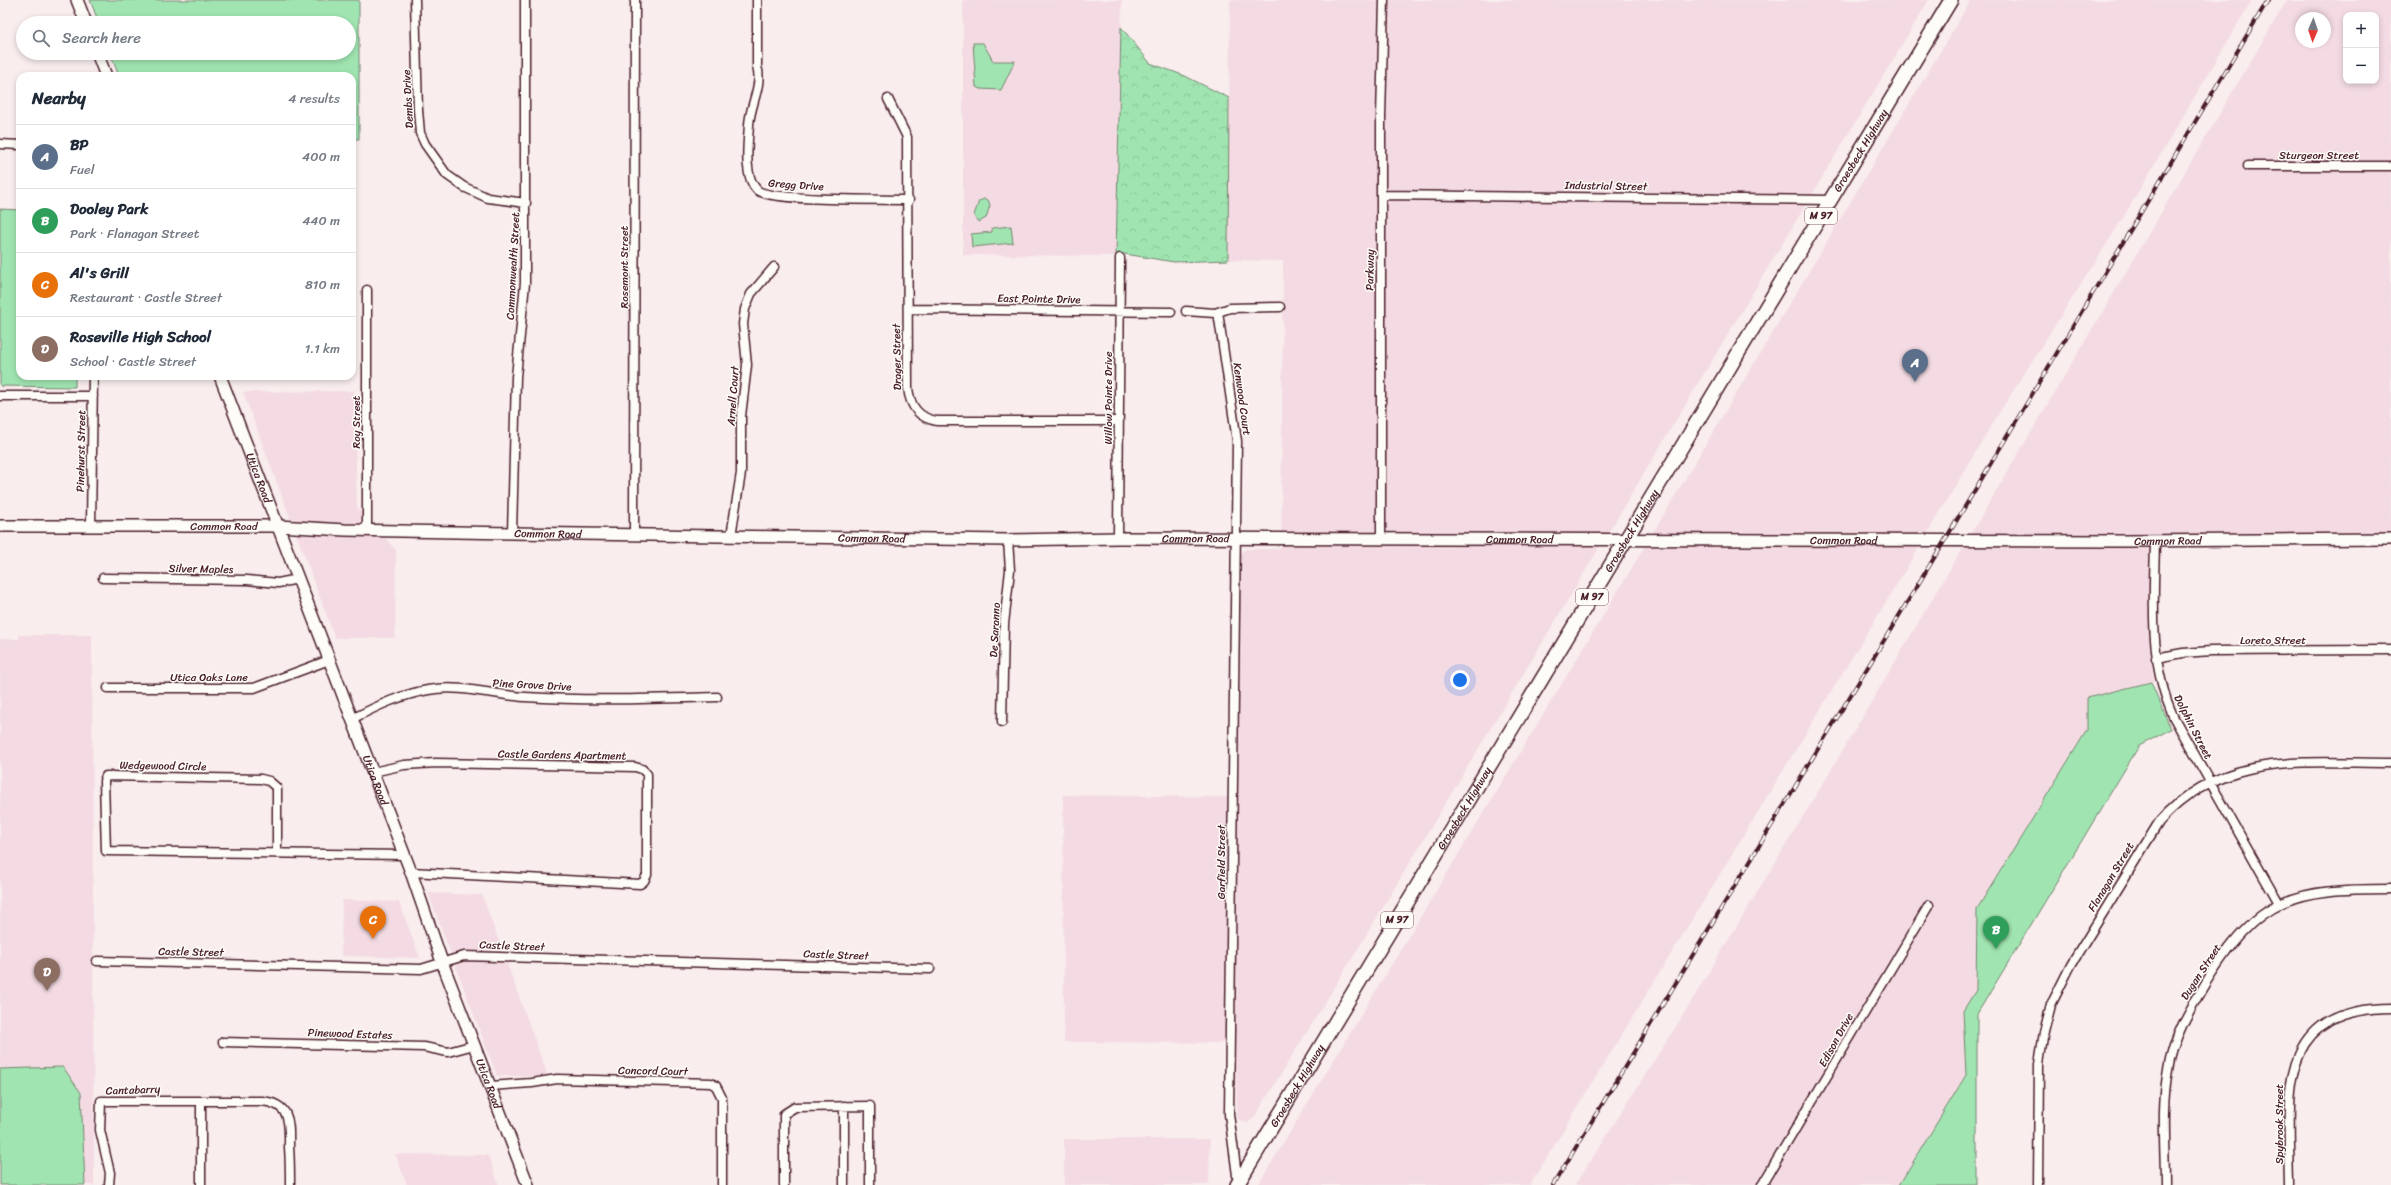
<!DOCTYPE html>
<meta charset="utf-8">
<style>
:root{--surface:#fff;--page:#f6f6f7;--text:#1f2937;--muted:#747a83;--line:#e0e1e3;--accent:#d93025}
body{margin:0;font-family:Sriracha,sans-serif;background:var(--page);color:var(--text)}
.controls{position:absolute;right:12px;top:12px;display:grid;overflow:hidden;border-radius:8px;box-shadow:0 2px 6px #0003}
.controls button{width:36px;height:36px;display:grid;place-items:center;padding:0;border:0;border-bottom:1px solid var(--line);background:var(--surface);color:var(--text);font:20px sans-serif}
.compass{position:absolute;left:2295px;top:12px;width:36px;height:36px;border-radius:50%;background:var(--surface);box-shadow:0 2px 6px #0003;rotate:182deg}
.you{position:absolute;left:1460px;top:680px;width:14px;height:14px;margin:-10px;border:3px solid #fff;border-radius:50%;background:#1a73e8;box-shadow:0 0 0 6px #1a73e833}
.badge{display:grid;place-items:center;width:26px;height:26px;border-radius:50%;background:var(--accent);color:#fff;font-size:13px;font-weight:700}
.pin{position:absolute;translate:-50% -33px;filter:drop-shadow(0 1px 2px #0008)}
.pin::after{content:'';position:absolute;top:21px;width:14px;height:12px;background:inherit;clip-path:polygon(0 0,100% 0,50% 100%)}
.list{margin:0;padding:0;list-style:none}
h2{display:flex;justify-content:space-between;align-items:center;height:52px;margin:0;padding:0 16px;font-size:17px}
h2 small{font-size:13px;font-weight:400;color:var(--muted)}
.list li{display:grid;grid-template-columns:26px 1fr auto;gap:12px;align-items:center;box-sizing:border-box;height:64px;padding:0 16px;border-top:1px solid var(--line)}
.list b{display:block;font-size:15px;white-space:nowrap}
.list p{margin:0;font-size:13px;white-space:nowrap;color:var(--muted)}
.list em{font-size:13px;font-style:normal;color:var(--muted)}
.icon{flex:none;width:22px;height:22px;fill:none;stroke:currentColor;stroke-width:2;stroke-linecap:round;stroke-linejoin:round}
.map{position:relative;flex:none;width:2391px;height:1185px;overflow:hidden}
.search{position:absolute;background:var(--surface);box-shadow:0 2px 6px #0003;left:16px;top:16px;width:340px;height:44px;display:flex;align-items:center;gap:10px;box-sizing:border-box;padding:0 14px;border-radius:22px;color:var(--muted);font-size:15px}
.panel{position:absolute;background:var(--surface);box-shadow:0 2px 6px #0003;left:16px;top:72px;width:340px;height:308px;border-radius:12px}
.map>svg:first-child{display:block}
.built{fill:#f4dbe3;fill-rule:evenodd}
.green{fill:#a0e5b1;stroke:#75826e}
.forest{fill:url(#forest-crowns);stroke:#75826e}
.lines{fill:none;stroke-linecap:round;stroke-linejoin:round}
.street-casing{stroke:#4a1f2b;stroke-width:11}
.secondary-casing{stroke:#4a1f2b;stroke-width:14}
.primary-casing{stroke:#4a1f2b;stroke-width:16}
.street{stroke:#fdfcf7;stroke-width:8}
.secondary{stroke:#fdfcf7;stroke-width:11}
.primary{stroke:#fdfcf7;stroke-width:13}
.rail-casing{stroke:#4a1f2b;stroke-width:4}
.rail{stroke:#fdfcf7;stroke-width:2.5;stroke-dasharray:8;stroke-linecap:butt}
.labels{text-anchor:middle;dominant-baseline:central;stroke-width:3;stroke-linejoin:round;paint-order:stroke}
.shield{fill:#fdfcf7;stroke:#806168;stroke-width:1}
.shield-label{font-size:10px;font-weight:bold;fill:#4a1f2b}
.street-label{font-size:11px;fill:#4a1f2b;stroke:#fdfcf7}
</style>
<div class="map">
<svg width="2391" height="1185" viewBox="0 0 2391 1185">
<defs>
<pattern id="forest-crowns" width="20" height="18" patternUnits="userSpaceOnUse"><rect width="20" height="18" fill="#a0e5b1"/><path d="M2 6a3 3 0 1 1 6 0M12 15a3 3 0 1 1 6 0" fill="none" stroke="#8bc498"/></pattern>
</defs>
<rect width="100%" height="100%" fill="#f9edee"/>
<filter id="ink" filterUnits="userSpaceOnUse"><feTurbulence type="fractalNoise" baseFrequency=".025" numOctaves="2"/><feDisplacementMap in="SourceGraphic" scale="8" xChannelSelector="R" yChannelSelector="G"/><feConvolveMatrix kernelMatrix="1 2 1 2 8 2 1 2 1" color-interpolation-filters="sRGB"/></filter>
<g filter="url(#ink)">
<path class="built" d="M963,0H1122L1116,256L963,255Z
M1230,0H1929L1356,952L1254,1118L1247,1123L1239,1120L1237,1116L1235,1043L1064,1042L1063,795L1236,797L1239,554L1246,549H1281L1283,261L1228,260Z
M1971,0H2252L2120,223L1994,421L1908,566L1530,1185H1258L1627,576Z
M2287,0H2391V533L2150,534L2149,644L2154,681L2087,698V730L1977,909L1976,990L1963,1011L1966,1075L1899,1185H1575L1680,1020L1825,780ZM2346,15H2376V81H2346ZM2301,18H2325V42H2301Z
M354,391L357,507L396,550L395,638H335L243,392Z
M19,635H92L94,1185H0V639H19Z
M428,893L482,895L548,1076H497Z
M342,900L399,902L420,958L341,956Z
M1064,1139H1210L1209,1183L1208,1185H1064Z
M395,1154L488,1155L499,1185H407Z"/>
<path class="green" d="M90,0H359V139H352V76H119L110,53H349V23H99Z
M973,43H983L993,61H1015L1001,90L980,89L976,87Z
M984,199L988,200L990,205L986,218L979,222L976,220L974,215L979,201Z
M0,209L20,210V376H75V387L0,386Z
M1011,226L1013,243L972,247L971,234L992,232V228Z
M2151,682L2171,729L2139,746L1977,1014V1185H1899L1966,1075L1963,1011L1976,990L1977,909L2087,730V698Z
M63,1067L81,1093L85,1185H0V1069Z"/>
<path class="forest" d="M1121,27L1150,63L1185,76L1229,98L1228,260L1174,262L1125,254L1116,256Z"/>
<g class="lines">
<g class="street-casing">
<path id="street" d="M415,0L418,110L420,133L425,144L447,175L464,187L488,198L526,203
M757,0V66C763,86 750,104 749,125C748,143 743,176 757,190C770,202 885,199 909,200
M888,99L907,137L908,388C910,406 918,418 937,421H1119
M0,144L20,145
M2248,166H2391
M1382,195L1830,200
M908,309L1171,312
M1186,311L1215,313L1230,308L1280,307
M1218,312L1237,441L1229,1114L1238,1183
M0,396H93
M91,526L93,376
M367,530V290
M512,533L516,377L525,283V0
M634,535L635,0
M731,536L741,473V416L747,365L743,324L745,309L751,294L774,267
M1118,538L1120,258
M1381,539V117L1384,0
M2155,541C2154,601 2148,662 2174,718L2279,904
M103,578L247,580L278,583L298,579
M2156,658L2183,653L2211,651L2391,650
M108,688H254L329,660
M352,719C377,706 400,695 428,690C459,684 494,695 525,697C589,701 653,699 717,697
M1002,722L1004,624L1010,570L1008,540
M373,772L404,765L436,763L635,767L642,769L647,774V875L644,881L640,884L411,872
M277,853V788L269,781L261,779L106,776L104,781L106,851L405,855
M97,961L421,969L464,956L930,969
M223,1042L424,1047L448,1052L474,1045
M490,1086L532,1083L557,1079L711,1083L716,1086L722,1098V1185
M201,1101V1185
M844,1106V1185
M109,1185L110,1173L100,1130L101,1101H262C292,1104 289,1124 289,1147C290,1160 290,1172 290,1185
M784,1185V1114L795,1107L870,1106V1185
M1762,1185L1929,905
M2038,1185L2039,1064L2044,1032L2051,1005L2071,965L2159,822C2222,750 2306,763 2391,763
M2165,1185C2165,1147 2161,1107 2168,1070C2173,1038 2189,1011 2205,984C2259,896 2292,889 2391,889
M2290,1185C2289,1098 2272,1009 2391,1008"/>
</g>
<g class="secondary-casing">
<g id="secondary">
<path d="M77,0L86,23"/>
<path d="M97,53L106,76"/>
<path id="s1" d="M220,376L411,872L442,962L528,1185"/>
<path id="s2" d="M0,526H278L345,530L512,533L1008,540L1118,538L2126,541L2391,539"/>
</g>
</g>
<g class="primary-casing">
<g id="primary">
<path id="s3" d="M1237,1185L1951,0"/>
</g>
</g>
<use href="#street" class="street"/>
<use href="#secondary" class="secondary"/>
<use href="#primary" class="primary"/>
<g class="rail-casing">
<path id="rail" d="M1553,1185L1945,540L2268,0"/>
</g>
<use href="#rail" class="rail"/>
</g>
</g>
<g class="labels">
<g class="shield">
<rect x="1805" y="208" width="32" height="16" rx="3"/>
<rect x="1576" y="589" width="32" height="16" rx="3"/>
<rect x="1381" y="912" width="32" height="16" rx="3"/>
</g>
<g class="shield-label">
<text x="1821" y="216">M 97</text>
<text x="1592" y="597">M 97</text>
<text x="1397" y="920">M 97</text>
</g>
<g class="street-label">
<text transform="translate(408 99) rotate(-93)">Dembs Drive</text>
<text stroke="none"><textPath href="#s3" startOffset="1208">Groesbeck Highway</textPath></text>
<text x="2319" y="155">Sturgeon Street</text>
<text transform="translate(796 185) rotate(4)">Gregg Drive</text>
<text transform="translate(1606 186) rotate(1)">Industrial Street</text>
<text transform="translate(513 266) rotate(-87)">Commonwealth Street</text>
<text transform="translate(624 267) rotate(-90)">Rosemont Street</text>
<text transform="translate(1370 270) rotate(-89)">Parkway</text>
<text transform="translate(1039 299) rotate(1)">East Pointe Drive</text>
<text transform="translate(897 357) rotate(-91)">Drager Street</text>
<text transform="translate(733 396) rotate(-86)">Arnell Court</text>
<text transform="translate(1108 398) rotate(-90)">Willow Pointe Drive</text>
<text transform="translate(1242 399) rotate(82)">Kenwood Court</text>
<text transform="translate(356 422) rotate(-90)">Roy Street</text>
<text transform="translate(81 451) rotate(-89)">Pinehurst Street</text>
<text stroke="none"><textPath href="#s1" startOffset="109">Utica Road</textPath></text>
<text stroke="none"><textPath href="#s2" startOffset="224">Common Road</textPath></text>
<text stroke="none"><textPath href="#s3" startOffset="764">Groesbeck Highway</textPath></text>
<text stroke="none"><textPath href="#s2" startOffset="548">Common Road</textPath></text>
<text stroke="none"><textPath href="#s2" startOffset="872">Common Road</textPath></text>
<text stroke="none"><textPath href="#s2" startOffset="1196">Common Road</textPath></text>
<text stroke="none"><textPath href="#s2" startOffset="1520">Common Road</textPath></text>
<text stroke="none"><textPath href="#s2" startOffset="1844">Common Road</textPath></text>
<text stroke="none"><textPath href="#s2" startOffset="2168">Common Road</textPath></text>
<text transform="translate(201 569) rotate(1)">Silver Maples</text>
<text transform="translate(995 630) rotate(-87)">De Saranno</text>
<text x="2273" y="640">Loreto Street</text>
<text x="209" y="677">Utica Oaks Lane</text>
<text transform="translate(532 685) rotate(3)">Pine Grove Drive</text>
<text transform="translate(2193 727) rotate(63)">Dolphin Street</text>
<text transform="translate(562 755) rotate(1)">Castle Gardens Apartment</text>
<text transform="translate(163 766) rotate(1)">Wedgewood Circle</text>
<text stroke="none"><textPath href="#s1" startOffset="433">Utica Road</textPath></text>
<text stroke="none"><textPath href="#s3" startOffset="440">Groesbeck Highway</textPath></text>
<text transform="translate(1221 862) rotate(-90)">Garfield Street</text>
<text transform="translate(2111 877) rotate(-59)">Flanagan Street</text>
<text transform="translate(512 946) rotate(2)">Castle Street</text>
<text transform="translate(191 952) rotate(1)">Castle Street</text>
<text transform="translate(836 955) rotate(2)">Castle Street</text>
<text transform="translate(2201 972) rotate(-57)">Dugan Street</text>
<text transform="translate(350 1034) rotate(2)">Pinewood Estates</text>
<text transform="translate(1836 1040) rotate(-61)">Edison Drive</text>
<text transform="translate(653 1071) rotate(1)">Concord Court</text>
<text stroke="none"><textPath href="#s1" startOffset="757">Utica Road</textPath></text>
<text stroke="none"><textPath href="#s3" startOffset="116">Groesbeck Highway</textPath></text>
<text transform="translate(133 1090) rotate(-2)">Cantabarry</text>
<text transform="translate(2279 1124) rotate(-90)">Spybrook Street</text>
</g>
</g>
</svg>
<div class="controls">
<button>+</button>
<button>−</button>
</div>
<svg class="compass" viewBox="-18 -18 36 36"><path d="M0-13l5 13h-10z" fill="#e53935"/><path d="M0 13l5-13h-10z" fill="#747a83"/></svg>
<div class="you"></div>
<div class="pin badge" style="left:1915px;top:382px;background:#5c6f8a">A</div>
<div class="pin badge" style="left:1996px;top:949px;background:#2e9e5b">B</div>
<div class="pin badge" style="left:373px;top:939px;background:#e8710a">C</div>
<div class="pin badge" style="left:47px;top:991px;background:#8d6e63">D</div>
<div class="search"><svg class="icon" aria-label="search" viewBox="0 0 24 24"><circle cx="10" cy="10" r="6"/><path d="M15 15l6 6"/></svg>Search here</div>
<section class="panel">
<h2>Nearby<small>4 results</small></h2>
<ul class="list">
<li><span class="badge" style="background:#5c6f8a">A</span><div><b>BP</b><p>Fuel</p></div><em>400 m</em></li>
<li><span class="badge" style="background:#2e9e5b">B</span><div><b>Dooley Park</b><p>Park · Flanagan Street</p></div><em>440 m</em></li>
<li><span class="badge" style="background:#e8710a">C</span><div><b>Al's Grill</b><p>Restaurant · Castle Street</p></div><em>810 m</em></li>
<li><span class="badge" style="background:#8d6e63">D</span><div><b>Roseville High School</b><p>School · Castle Street</p></div><em>1.1 km</em></li>
</ul>
</section>
</div>
